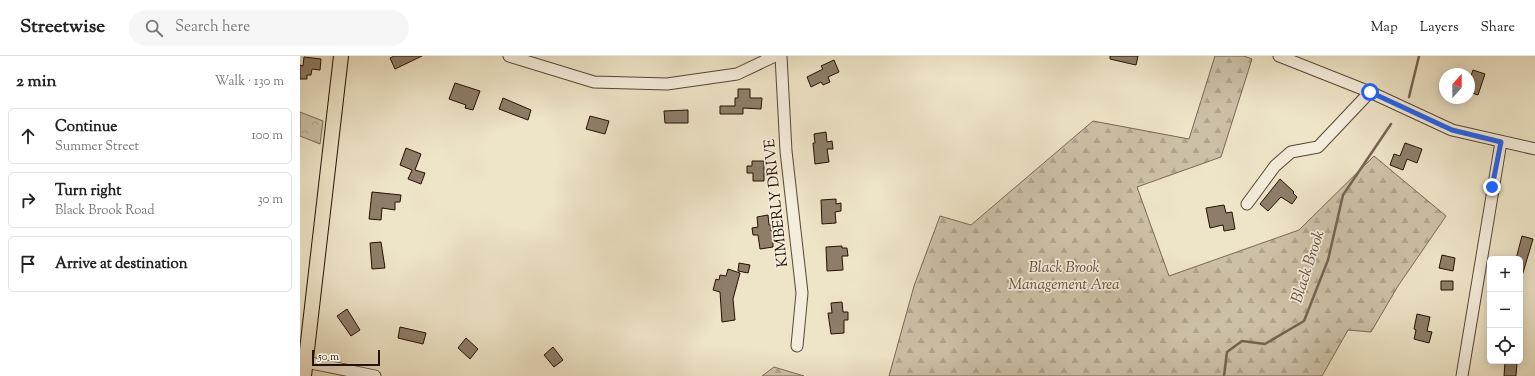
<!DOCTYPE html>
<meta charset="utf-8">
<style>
:root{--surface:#fff;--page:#f6f6f6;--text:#222;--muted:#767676;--line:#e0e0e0}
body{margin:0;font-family:"Sorts Mill Goudy",serif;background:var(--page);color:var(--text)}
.controls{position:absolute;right:12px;bottom:12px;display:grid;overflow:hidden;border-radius:6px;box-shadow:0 2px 10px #0003}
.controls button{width:36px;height:36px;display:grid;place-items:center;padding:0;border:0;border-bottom:1px solid var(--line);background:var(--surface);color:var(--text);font:20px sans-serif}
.compass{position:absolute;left:1139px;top:12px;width:36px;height:36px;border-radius:50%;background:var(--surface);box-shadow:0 2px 10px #0003;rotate:21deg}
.scale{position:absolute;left:12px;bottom:10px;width:68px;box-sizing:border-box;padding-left:4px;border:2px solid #251004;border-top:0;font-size:11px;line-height:14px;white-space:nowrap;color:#251004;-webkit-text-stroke:3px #f4eddb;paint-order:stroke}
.stop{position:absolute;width:12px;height:12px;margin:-9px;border:3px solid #2563eb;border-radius:50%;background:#fff}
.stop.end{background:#2563eb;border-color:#fff;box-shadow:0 1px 4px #0008}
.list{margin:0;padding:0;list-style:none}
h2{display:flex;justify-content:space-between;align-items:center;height:52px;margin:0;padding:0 16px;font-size:17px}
h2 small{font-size:13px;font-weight:400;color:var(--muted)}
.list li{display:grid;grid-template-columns:26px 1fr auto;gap:12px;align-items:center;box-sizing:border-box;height:56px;margin:0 8px 8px;padding:0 8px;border:1px solid var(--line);border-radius:6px}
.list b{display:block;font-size:15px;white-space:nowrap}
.list p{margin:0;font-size:13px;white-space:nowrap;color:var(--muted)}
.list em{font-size:13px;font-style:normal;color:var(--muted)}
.icon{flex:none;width:22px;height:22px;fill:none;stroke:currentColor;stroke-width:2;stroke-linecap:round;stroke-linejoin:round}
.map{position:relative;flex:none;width:1235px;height:320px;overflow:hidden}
header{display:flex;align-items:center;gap:24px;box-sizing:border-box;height:56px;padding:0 20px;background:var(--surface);border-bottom:1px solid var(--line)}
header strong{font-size:19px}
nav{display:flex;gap:22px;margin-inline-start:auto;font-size:14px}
.search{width:280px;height:36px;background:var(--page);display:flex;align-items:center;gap:10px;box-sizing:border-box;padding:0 14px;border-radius:22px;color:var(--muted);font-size:15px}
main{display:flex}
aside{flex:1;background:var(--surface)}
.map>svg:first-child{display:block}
.forest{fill:url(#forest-firs);stroke:#786855}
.park{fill:url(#park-crowns);stroke:#786855}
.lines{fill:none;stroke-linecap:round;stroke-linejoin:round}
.stream{stroke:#756451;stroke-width:2.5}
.building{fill:#8e7e69;stroke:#251004}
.minor-casing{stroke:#574535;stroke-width:13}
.major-casing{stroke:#251004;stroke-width:16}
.minor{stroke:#f4eddb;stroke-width:11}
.major{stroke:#eee4c7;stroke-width:14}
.route{stroke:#2563eb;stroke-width:5}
.labels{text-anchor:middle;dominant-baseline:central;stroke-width:3.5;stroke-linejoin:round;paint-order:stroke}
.street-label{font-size:15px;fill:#251004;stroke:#f4eddb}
.park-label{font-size:15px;font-style:italic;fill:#5f4e3d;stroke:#f4eddb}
.water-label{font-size:16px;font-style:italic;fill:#614f3e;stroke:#f4eddb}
</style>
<header>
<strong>Streetwise</strong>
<div class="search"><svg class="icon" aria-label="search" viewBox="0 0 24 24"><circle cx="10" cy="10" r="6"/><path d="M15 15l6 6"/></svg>Search here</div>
<nav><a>Map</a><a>Layers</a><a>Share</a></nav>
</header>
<main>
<aside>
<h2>2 min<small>Walk · 130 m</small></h2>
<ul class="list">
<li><svg class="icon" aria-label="ahead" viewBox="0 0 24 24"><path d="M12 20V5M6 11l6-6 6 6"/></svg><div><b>Continue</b><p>Summer Street</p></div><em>100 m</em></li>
<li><svg class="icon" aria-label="right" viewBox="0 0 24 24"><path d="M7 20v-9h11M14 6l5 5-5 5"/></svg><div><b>Turn right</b><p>Black Brook Road</p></div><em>30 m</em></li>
<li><svg class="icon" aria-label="arrive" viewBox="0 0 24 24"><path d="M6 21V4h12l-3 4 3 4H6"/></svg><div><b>Arrive at destination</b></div></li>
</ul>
</aside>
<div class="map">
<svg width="1235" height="320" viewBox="0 0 1235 320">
<defs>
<pattern id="forest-firs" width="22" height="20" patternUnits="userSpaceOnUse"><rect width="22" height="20" fill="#ccc0a6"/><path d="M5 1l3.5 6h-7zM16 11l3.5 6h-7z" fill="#afa48d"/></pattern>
<pattern id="park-crowns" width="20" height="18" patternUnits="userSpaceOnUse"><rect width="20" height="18" fill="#ccc0a6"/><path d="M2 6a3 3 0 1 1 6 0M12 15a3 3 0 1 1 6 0" fill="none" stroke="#afa48d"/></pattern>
</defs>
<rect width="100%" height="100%" fill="#eee4c7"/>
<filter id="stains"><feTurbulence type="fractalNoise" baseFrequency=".005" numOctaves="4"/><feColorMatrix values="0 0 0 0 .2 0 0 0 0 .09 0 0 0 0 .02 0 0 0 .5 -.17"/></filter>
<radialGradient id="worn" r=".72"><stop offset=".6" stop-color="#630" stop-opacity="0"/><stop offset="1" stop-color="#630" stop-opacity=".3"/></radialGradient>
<path class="forest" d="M915,0H944L952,3L921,101L837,131L869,220L999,174L1074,100L1146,160L1098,230L1071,276L1048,274L1022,320H589L614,230L640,160L671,169L793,65L889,83Z
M474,311L504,320H462Z"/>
<path class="park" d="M0,56L23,65L20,88L0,80Z"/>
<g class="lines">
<path class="stream" d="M1109,41L1119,0
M924,320L927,296L942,285L965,288L1004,265L1028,204L1043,139L1091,68"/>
</g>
<path class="building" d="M94,0H122L95,13L90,2Z
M810,0H838L836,9L810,3Z
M4,1L21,3L20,14L12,13L11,19H7V23H0V9L3,10Z
M534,4L539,16L528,21L530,26L523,29L521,26L511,31L507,21L523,13L521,10Z
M1173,14L1185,18L1178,39L1169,36V19L1171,20Z
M155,27L180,35L173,54L165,52L166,49L149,43Z
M438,33H450V42H462L461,53L443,52V58H420V50H435V42H438Z
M203,42L231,54L228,64L199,53Z
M388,54V67H365L364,55Z
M290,60L309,65L305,78L286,73Z
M526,76L527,86L532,85L533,93H527L529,106L515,108L513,87H515L514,78Z
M1105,87L1122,93L1117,107L1107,103L1103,114L1090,109L1094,98L1100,100Z
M106,92L121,98L115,114L125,117L121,128L108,123L112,114L100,109Z
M452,105H464V125H453V117H447V110H452Z
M980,123L994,136L993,137L997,141L992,148L981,141L968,155L960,148Z
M72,136L101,139L100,146H95V154L82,152L81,164L69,163Z
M536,143V148L541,147V155L535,156L536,167L522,168L521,144Z
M924,149L926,157L932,156L935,173L924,175L923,169L910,172L906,152Z
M468,159L469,169H471V175H473V191L460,193L458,179H453L452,172L458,171L457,161Z
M1222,180L1233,183L1222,220L1220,219V203H1216Z
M81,186L85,212L72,213L70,187Z
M542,190V192H547L548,200H542L543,214L527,215L526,191Z
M1142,199L1155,202L1153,215L1139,212Z
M439,207L450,209L448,217L438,215Z
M428,213L440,217L433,243L435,264L422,266L420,236L413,234L416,223L419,224L420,219L426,220Z
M1141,225H1153V234H1141Z
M542,246L543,256H548V264H544V277L531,278L528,257H532L531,247Z
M47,253L60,274L51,280L37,260Z
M1117,258L1130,261L1127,275L1132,276L1129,287L1114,283L1116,274L1114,273Z
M100,271L126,277L123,288L98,282Z
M166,282L178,293L170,303L158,292Z
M253,291L263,304L254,311L244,299Z
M1205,306L1217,307L1216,320H1204Z"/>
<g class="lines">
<g class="minor-casing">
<path id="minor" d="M209,0L294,26L367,28L437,18L475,0
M481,0L486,95L502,237L497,290
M979,0L1070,36L1152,74L1235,93
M947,148L975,110L991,96L1018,91L1070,36
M6,306L75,320
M1162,320L1201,86"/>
</g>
<g class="major-casing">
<path id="major" d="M4,320L41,0"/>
</g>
<use href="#minor" class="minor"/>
<use href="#major" class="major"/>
</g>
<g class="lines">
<path class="route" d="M1070,36L1152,74L1201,86L1192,131"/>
</g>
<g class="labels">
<g class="street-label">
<text transform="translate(477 147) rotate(-96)">KIMBERLY DRIVE</text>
</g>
<g class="park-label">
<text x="764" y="212">Black Brook<tspan x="764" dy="17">Management Area</tspan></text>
</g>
<g class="water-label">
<text transform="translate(1009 211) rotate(-72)">Black Brook</text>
</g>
</g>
<rect width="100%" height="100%" filter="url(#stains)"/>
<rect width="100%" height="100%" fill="url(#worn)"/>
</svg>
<div class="controls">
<button>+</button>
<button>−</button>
<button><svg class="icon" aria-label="locate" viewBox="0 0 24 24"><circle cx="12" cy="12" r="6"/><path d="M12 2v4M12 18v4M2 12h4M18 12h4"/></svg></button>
</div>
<svg class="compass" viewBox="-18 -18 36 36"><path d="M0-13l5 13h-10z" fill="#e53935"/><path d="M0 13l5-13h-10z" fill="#767676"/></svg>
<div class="scale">50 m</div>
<div class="stop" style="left:1070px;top:36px"></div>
<div class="stop end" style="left:1192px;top:131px"></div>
</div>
</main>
